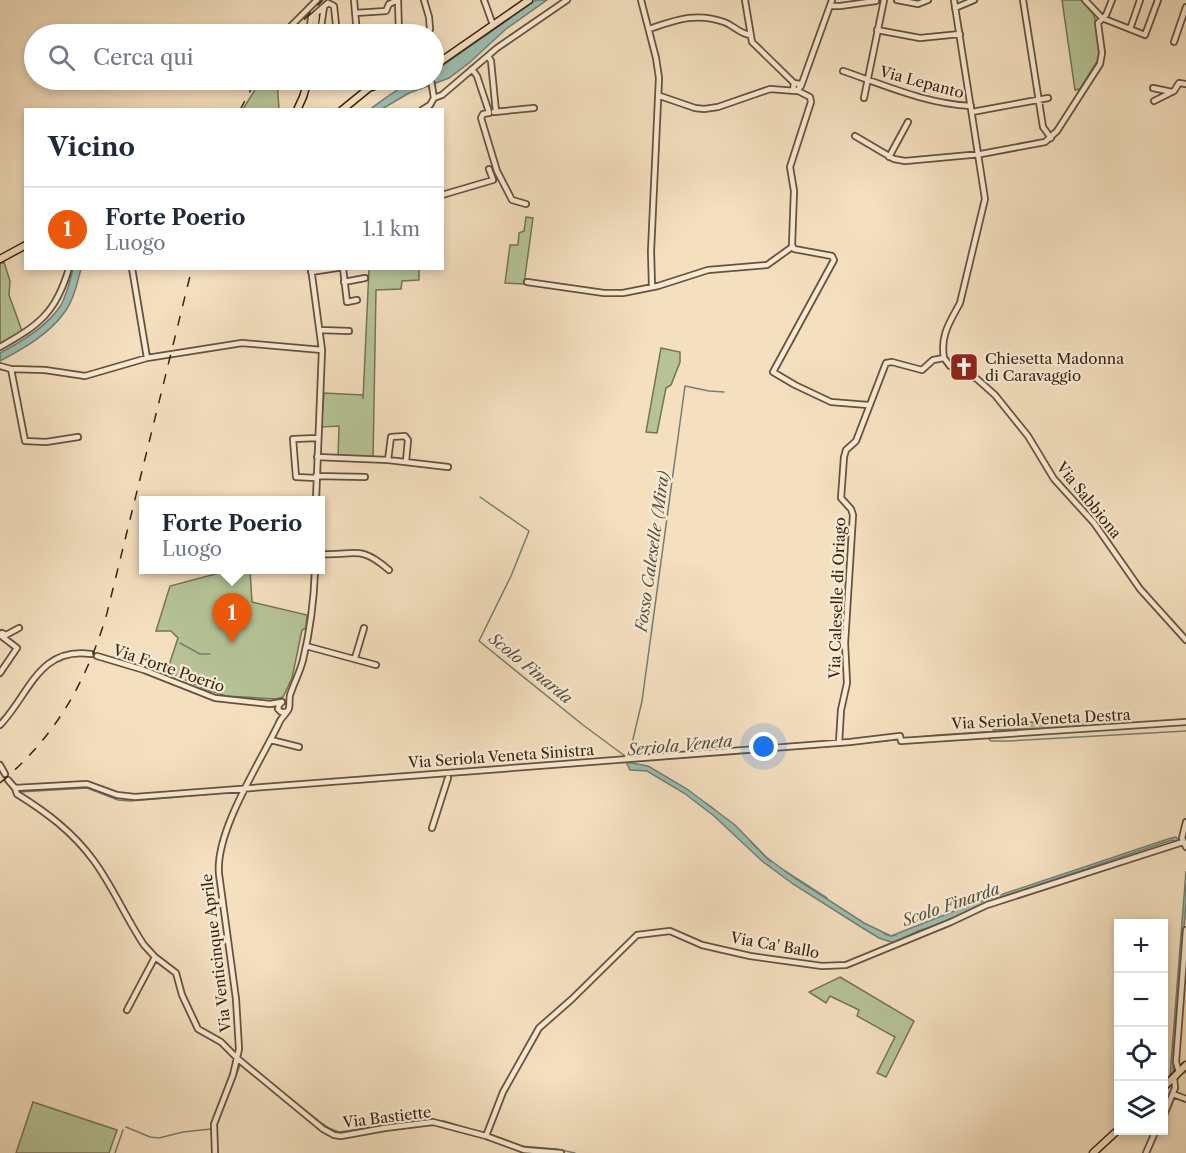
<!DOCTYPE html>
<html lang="it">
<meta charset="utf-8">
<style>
:root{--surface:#fff;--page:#f6f6f7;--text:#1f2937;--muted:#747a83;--line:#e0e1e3;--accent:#ea580c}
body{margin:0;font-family:"Libre Caslon Text",serif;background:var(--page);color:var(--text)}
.controls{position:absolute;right:18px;bottom:18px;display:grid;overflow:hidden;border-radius:0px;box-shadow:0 3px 9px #0003}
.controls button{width:54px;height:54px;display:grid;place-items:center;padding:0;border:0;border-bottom:2px solid var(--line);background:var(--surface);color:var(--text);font:30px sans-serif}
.you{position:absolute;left:764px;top:747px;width:21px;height:21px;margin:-15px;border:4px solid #fff;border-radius:50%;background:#1a73e8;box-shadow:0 0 0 9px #1a73e833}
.badge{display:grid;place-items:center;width:39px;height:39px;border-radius:50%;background:var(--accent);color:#fff;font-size:20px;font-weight:700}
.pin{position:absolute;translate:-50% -50px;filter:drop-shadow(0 2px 3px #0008)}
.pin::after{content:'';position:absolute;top:32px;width:21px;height:18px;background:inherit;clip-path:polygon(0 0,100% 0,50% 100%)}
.popup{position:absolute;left:139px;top:496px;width:186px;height:78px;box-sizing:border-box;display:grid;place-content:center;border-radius:0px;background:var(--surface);filter:drop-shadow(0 2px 4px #0005);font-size:20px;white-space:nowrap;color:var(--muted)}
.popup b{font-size:22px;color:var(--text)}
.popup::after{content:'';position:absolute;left:50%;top:100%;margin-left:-12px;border:12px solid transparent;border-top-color:var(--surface)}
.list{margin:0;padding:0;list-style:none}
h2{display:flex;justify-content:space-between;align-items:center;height:78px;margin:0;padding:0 24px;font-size:26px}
h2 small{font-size:20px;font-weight:400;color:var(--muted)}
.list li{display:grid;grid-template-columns:39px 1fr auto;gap:18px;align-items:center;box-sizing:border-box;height:84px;padding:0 24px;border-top:2px solid var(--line)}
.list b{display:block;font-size:22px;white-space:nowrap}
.list p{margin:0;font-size:20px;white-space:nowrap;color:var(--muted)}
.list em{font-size:20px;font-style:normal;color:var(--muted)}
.icon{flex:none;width:33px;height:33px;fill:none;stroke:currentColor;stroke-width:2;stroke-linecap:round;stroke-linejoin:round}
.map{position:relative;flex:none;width:1186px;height:1153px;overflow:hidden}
.search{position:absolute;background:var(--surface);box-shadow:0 3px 9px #0003;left:24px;top:24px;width:420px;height:66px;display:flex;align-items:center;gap:15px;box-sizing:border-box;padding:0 21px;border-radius:33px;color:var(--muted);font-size:22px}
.panel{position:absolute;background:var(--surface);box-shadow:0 3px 9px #0003;left:24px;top:108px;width:420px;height:162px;border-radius:0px}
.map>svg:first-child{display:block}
.green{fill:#b5c397;stroke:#767354;stroke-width:1.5}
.water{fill:#9cbdb2;stroke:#747f72;stroke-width:1.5}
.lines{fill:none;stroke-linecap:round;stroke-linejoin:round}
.stream{stroke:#747f72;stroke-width:1.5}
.major-tunnel{stroke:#ceb99c;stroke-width:6;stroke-dasharray:6 3;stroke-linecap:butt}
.minor-casing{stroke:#66523c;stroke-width:8}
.major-casing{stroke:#372311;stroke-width:9}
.minor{stroke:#f8ead5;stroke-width:4.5}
.major{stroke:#f4dfbf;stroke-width:6}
.rail{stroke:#372311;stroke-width:1.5;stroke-dasharray:10 10;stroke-linecap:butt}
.labels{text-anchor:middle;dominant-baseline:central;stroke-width:4.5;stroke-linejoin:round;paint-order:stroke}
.street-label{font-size:15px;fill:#372311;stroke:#f8ead5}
.poi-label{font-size:15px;fill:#372311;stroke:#f8ead5;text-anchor:start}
.water-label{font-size:16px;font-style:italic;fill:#555141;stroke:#f8ead5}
</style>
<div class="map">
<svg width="1186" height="1153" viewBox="0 0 1186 1153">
<rect width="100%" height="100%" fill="#f4dfbf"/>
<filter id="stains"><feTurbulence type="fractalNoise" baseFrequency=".00333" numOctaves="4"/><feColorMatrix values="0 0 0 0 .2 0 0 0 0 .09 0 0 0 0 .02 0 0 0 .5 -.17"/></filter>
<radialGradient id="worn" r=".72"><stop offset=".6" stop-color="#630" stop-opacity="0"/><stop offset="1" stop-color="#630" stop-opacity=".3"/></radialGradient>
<path class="green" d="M1062,0H1082L1093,13L1095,19L1100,50L1098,60L1080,89L1075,90Z
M261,80H277L279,109H243Z
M526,217L533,218L524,284L505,283L510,245H518L519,233L524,231Z
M4,262L10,281L9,295L22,331L0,344V264Z
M369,269H419V280L402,281L401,289L376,290L373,461L338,459L339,426L321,427L324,393L363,395V399Z
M661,348L680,352V362L671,385L666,388L657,433L646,432Z
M230,570H250L252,602L307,615L306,628L302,630L292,678L283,697L276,699L226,696L205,689L167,671L178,638L171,631H156L170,586Z
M1086,721V727L993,730L992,723Z
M840,977L914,1021L886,1077L877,1073L895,1037L857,1016L859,1010L830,996L826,1003L809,992Z
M33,1102L117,1130L109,1153H16Z"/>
<path class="water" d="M536,0H547L506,29L469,63L449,78L409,93L382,109L369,110C391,94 406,80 434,80L435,71Z
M73,269H81C77,283 74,300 64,313C49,334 23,349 0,361V353C21,342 48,326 61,305C67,294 70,281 73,269Z
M626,762L648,766L687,789L735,825L766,857L796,879L864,923L891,936L967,906L1171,838L1176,837L1179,841L1177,842L1172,840L996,899L946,922L918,931L896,942H891L879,938L861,927L793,884L762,861L714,816L684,793L647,771L630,770Z
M1186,871V902L1173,1073L1170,1076Z"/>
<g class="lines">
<path class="stream" d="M480,497L529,531L511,576L479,641L583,725L625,756
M180,643L200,654H210
M988,738L991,741H1008L1186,731
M629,756L642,701L685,386L709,391L724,392
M465,774L848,745L937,735L1186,720
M249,791L406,778
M19,792L87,788L118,800L130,801L237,792
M706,803L714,809
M751,842L771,862
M785,871L827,898
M884,934L891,936L896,935
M242,1060L319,1121L329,1128L339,1132L426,1119L444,1121L482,1133
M1184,1073L1186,1071
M218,1120L241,1063
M126,1127L150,1137L159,1138L183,1132L211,1129
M490,1134L511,1143
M519,1146L556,1149L575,1153
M115,1153L123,1130"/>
<path class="major-tunnel" d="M316,16L317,0"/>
<g class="minor-casing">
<path id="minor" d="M354,0L357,34
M398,0L399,34
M424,0L429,17L430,29
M484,0L493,25
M641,0L656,58L659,78L651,251L652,287
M745,0L752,42L794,83L800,84L799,90H793L794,83
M897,0L918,4L928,0
M954,0L985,199L960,303C950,322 940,335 944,358L950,366L977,379L995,395L1028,436L1054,479L1094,523L1140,589L1186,640
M1023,0L1043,127L1051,138
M1085,0L1102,18L1145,35L1158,0
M328,3L334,6L337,34
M830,6H840L876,1
M955,8L974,0
M355,13L386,11L389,4L398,0
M649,29C676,20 696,12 724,22C733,25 740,34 750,35
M1130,29L1140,0
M877,30L920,38L960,34
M283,34L317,0
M309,34L311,18L328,3
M320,34L324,7
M370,34H378
M1174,42L1186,7
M488,56L491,61L496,112
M472,69L477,76L488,109L489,113L483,114L481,118L497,171L512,200L526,204
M843,71C884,85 927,104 971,106
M801,86L832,0
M1153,88L1172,92
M798,91L810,97L811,102L790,167L794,191L792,245L794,249L832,256L834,260L773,372L795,385L831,402L868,405
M660,96L695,108L704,109L718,107L770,89L796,91
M434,98L442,95L497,48L567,0
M864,98L884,0
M1154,101L1174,91L1179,83L1186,84
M422,110L430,105L434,98L431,80
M494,112L534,108
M972,112L1048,98
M855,136L894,159L905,161L981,154L1045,142L1057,131L1100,64L1102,53L1098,23L1106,15L1112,0
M889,157L908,122
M442,195L493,180L489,169
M132,268L147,358
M311,268L322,350L316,500
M343,268L347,302L357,300
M311,272L337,268
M344,282L365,278
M527,282L604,293H623L658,286L708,270L767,265L792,247
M320,330L349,331
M0,347C39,325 56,313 69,268
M0,366L11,369L45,370L85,376L147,358L242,343L322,350
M11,369L25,441L46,442L78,437
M317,457L388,460L448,467
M388,460L391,437L405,436L408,440L406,461
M316,476L365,477
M316,478L296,477L293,439L317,438
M320,554C356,556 359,544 389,570
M2,633L6,635L19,628
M0,635L17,648L0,673
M306,646L376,665
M97,656L144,670L215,698L270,704L282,702
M355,658L364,628
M282,702L279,705L278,709L281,712H286
M0,725C29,695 39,646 91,654
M271,740L299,747
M839,743L841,710L847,683L845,643L853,515L851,509L841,498L844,457L846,450L856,441L886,363L892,362L922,370L933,360L944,358
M0,765L5,774
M8,780L15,788L17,794C46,812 73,832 94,861C113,887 126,918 144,945L155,957L176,973L182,995L198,1029L221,1042L238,1059L323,1129L334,1135L341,1136L385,1128L433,1122L486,1136L524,1150L561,1153
M15,788L87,784L117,795L135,797L850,742L900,736L901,741L1186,722
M1186,822L1182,838L1186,847
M432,828L448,778
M127,1010L155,957
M1179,1072L1176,1062L1186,930
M1173,1094L1186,1099
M1164,1115L1175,1088L1174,1077
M486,1136L503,1092L539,1028L572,999L637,935L670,931L702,945L750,956L822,966L846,965L951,922L987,905L1183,842
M215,1153L214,1124L233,1075L239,1049L236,999L219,874C215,831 260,763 279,723C281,717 288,713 289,708C290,704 289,699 290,695C294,683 300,672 303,660C310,631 314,599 315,570
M1146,1153L1156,1130"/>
</g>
<g class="major-casing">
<path id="major" d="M314,34L316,16
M434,66L529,0
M297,110L303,97L308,80
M342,110L369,88L391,80
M0,259L26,245
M1164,1087L1186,1065
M1093,1153L1118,1130"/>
</g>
<use href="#minor" class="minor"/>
<use href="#major" class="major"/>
<path class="rail" d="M290,34L323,0
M240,110L256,80
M0,783C55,737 85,684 106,617L192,268"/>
</g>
<defs>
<g id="church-square" transform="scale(1.5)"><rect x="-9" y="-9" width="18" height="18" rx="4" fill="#8f2418" stroke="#f8ead5"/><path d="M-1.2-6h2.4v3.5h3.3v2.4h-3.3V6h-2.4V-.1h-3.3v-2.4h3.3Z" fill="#fff"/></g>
</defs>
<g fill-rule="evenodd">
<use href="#church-square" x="964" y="367"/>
</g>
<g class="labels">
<g class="street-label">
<text transform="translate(922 82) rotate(15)">Via Lepanto</text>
<text transform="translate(1089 500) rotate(51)">Via Sabbiona</text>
<text transform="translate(837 598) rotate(-88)">Via Caleselle di Oriago</text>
<text transform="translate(169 668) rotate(19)">Via Forte Poerio</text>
<text transform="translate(1041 719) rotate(-3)">Via Seriola Veneta Destra</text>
<text transform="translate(501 756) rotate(-4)">Via Seriola Veneta Sinistra</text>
<text transform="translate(775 945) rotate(10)">Via Ca' Ballo</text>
<text transform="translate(216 953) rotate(-97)">Via Venticinque Aprile</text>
<text transform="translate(387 1117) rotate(-7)">Via Bastiette</text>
</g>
<g class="poi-label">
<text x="985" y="358">Chiesetta Madonna<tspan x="985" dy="17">di Caravaggio</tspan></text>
</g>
<g class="water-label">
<text transform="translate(652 551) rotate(-82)">Fosso Caleselle (Mira)</text>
<text transform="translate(531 668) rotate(39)">Scolo Finarda</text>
<text transform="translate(680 745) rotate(-5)">Seriola Veneta</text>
<text transform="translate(951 904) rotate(-19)">Scolo Finarda</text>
</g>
</g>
<rect width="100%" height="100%" filter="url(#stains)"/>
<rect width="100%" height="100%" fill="url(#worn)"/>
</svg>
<div class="controls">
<button>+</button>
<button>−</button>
<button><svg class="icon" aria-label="locate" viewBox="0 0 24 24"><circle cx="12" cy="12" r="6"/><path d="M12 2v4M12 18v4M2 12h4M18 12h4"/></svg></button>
<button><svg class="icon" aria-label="layers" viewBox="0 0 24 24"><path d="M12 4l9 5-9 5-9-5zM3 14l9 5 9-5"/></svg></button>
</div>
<div class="you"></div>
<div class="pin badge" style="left:232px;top:643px">1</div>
<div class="popup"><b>Forte Poerio</b>Luogo</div>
<div class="search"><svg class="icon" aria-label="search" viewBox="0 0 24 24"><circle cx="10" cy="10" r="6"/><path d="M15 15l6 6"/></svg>Cerca qui</div>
<section class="panel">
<h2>Vicino<small></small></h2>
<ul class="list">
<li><span class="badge">1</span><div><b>Forte Poerio</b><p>Luogo</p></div><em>1.1 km</em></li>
</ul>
</section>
</div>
